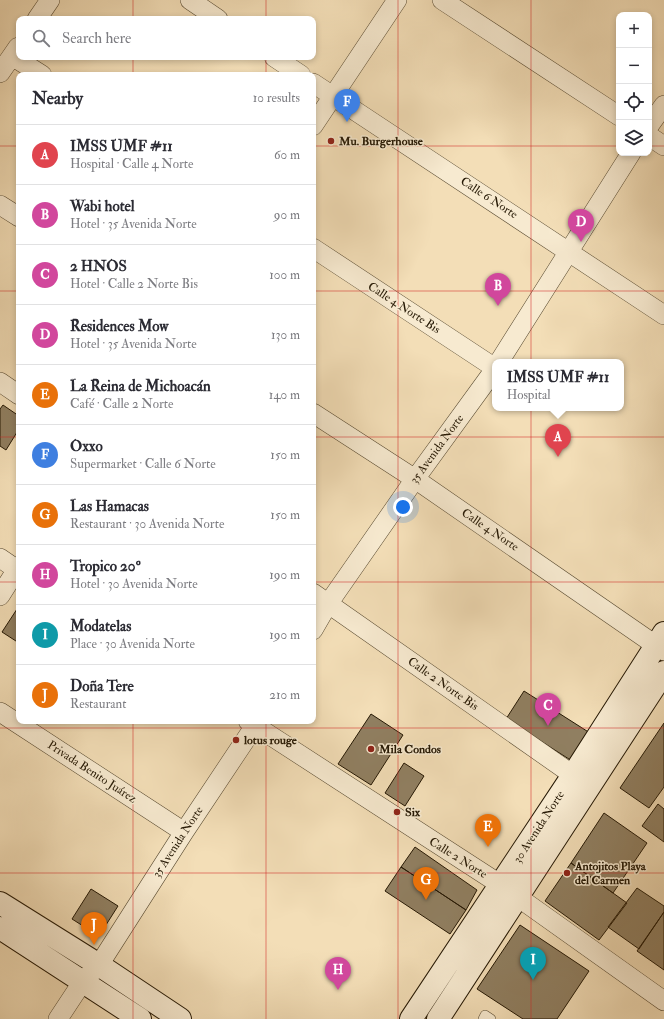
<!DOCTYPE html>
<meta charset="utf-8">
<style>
:root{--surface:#fff;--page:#f2f2f3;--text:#2b2b33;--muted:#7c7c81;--line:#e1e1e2;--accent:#0f766e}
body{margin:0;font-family:"IM FELL Double Pica",serif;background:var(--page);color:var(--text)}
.controls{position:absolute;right:12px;top:12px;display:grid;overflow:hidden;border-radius:8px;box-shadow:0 2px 6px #0003}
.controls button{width:36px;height:36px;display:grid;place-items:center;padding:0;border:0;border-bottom:1px solid var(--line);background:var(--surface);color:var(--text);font:20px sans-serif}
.you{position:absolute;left:403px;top:507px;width:14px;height:14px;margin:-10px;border:3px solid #fff;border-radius:50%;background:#1a73e8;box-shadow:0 0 0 6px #1a73e833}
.badge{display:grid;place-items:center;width:26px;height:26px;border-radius:50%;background:var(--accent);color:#fff;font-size:13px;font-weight:700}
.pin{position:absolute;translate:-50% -33px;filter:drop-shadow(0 1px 2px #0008)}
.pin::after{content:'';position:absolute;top:21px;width:14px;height:12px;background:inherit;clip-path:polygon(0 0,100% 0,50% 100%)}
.popup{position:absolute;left:492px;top:359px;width:132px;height:52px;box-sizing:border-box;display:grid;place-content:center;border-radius:8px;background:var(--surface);filter:drop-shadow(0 1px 3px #0005);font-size:13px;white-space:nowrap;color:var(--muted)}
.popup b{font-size:15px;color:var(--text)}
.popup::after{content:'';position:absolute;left:50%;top:100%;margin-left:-8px;border:8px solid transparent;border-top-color:var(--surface)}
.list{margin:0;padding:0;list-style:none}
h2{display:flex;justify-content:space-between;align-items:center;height:52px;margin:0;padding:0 16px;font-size:17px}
h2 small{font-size:13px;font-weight:400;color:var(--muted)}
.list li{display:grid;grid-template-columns:26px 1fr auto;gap:12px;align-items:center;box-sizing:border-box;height:60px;padding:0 16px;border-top:1px solid var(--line)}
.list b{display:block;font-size:15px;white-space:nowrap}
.list p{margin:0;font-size:13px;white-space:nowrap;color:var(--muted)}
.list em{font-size:13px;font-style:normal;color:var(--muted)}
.icon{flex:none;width:22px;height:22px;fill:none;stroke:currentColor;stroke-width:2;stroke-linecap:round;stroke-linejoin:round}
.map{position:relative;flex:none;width:664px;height:1019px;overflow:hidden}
.search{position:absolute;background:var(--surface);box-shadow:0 2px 6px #0003;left:16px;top:16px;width:300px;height:44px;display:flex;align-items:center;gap:10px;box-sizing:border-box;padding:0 14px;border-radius:8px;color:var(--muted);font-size:15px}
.panel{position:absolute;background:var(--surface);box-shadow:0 2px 6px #0003;left:16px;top:72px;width:300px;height:652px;border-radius:8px}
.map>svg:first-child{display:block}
.building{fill:#907f61;stroke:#251804}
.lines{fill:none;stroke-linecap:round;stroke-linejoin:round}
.lane-casing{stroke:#584a31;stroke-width:10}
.street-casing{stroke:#584a31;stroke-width:20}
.secondary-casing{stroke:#251804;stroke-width:24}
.lane{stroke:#f7ead0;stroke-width:9}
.street{stroke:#f7ead0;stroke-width:19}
.secondary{stroke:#f7ead0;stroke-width:22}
.grid{fill:none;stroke:#d62828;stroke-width:1;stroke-opacity:0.55}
.poi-dot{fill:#8f2418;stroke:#f7ead0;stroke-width:1.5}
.labels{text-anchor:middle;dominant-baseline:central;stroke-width:3;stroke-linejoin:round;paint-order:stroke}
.poi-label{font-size:12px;font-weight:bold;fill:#251804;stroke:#f7ead0;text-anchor:start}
.street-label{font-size:12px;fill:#251804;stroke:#f7ead0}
</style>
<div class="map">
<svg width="664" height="1019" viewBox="0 0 664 1019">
<rect width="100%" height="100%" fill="#f3deb7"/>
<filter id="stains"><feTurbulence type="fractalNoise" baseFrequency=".005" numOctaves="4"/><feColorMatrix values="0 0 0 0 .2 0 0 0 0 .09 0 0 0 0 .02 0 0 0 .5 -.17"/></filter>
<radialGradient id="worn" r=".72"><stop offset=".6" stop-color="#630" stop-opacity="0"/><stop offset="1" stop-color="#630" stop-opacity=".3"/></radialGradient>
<path class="building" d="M3,405L19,416V429L6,450L0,446V409Z
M19,606V643L2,632Z
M524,691L590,733L572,761L506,719Z
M371,714L403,735L371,785L338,764Z
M664,723V787L649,808L620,788Z
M404,763L424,776L405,806L385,793Z
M658,804L664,809V842L642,826Z
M604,813L647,843L613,893L571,863Z
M415,847L477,890L466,910L401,867Z
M571,863L627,903L599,940L545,901Z
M401,867L466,910L450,934L385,891Z
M637,888L664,906V912L639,949L608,927Z
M91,889L118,906L99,936L72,919Z
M664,912V970L637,951Z
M520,925L589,971L557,1019H523L477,989Z"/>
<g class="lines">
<g class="lane-casing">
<path id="lane" d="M483,1019L485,1015L491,1019"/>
</g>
<g class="street-casing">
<path id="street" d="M190,0L218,19
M442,0L619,116
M37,19L50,0
M12,56L42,75
M274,57L301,75
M0,73L18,47
M313,83L664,315
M313,126L397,0
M649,126L664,105
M649,136L664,146
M0,205L19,217
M313,248L495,368
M499,362L631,153
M0,382L19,395
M313,413L415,479L664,651
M0,558L19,571
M313,593L573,775
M0,596L19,566
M313,630L328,604L415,479L495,369
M0,712L184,832
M248,721L501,885L664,1001
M58,1019L83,981L99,965L184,832L258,721"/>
</g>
<g class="secondary-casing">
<path id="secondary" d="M0,903L99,965L180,1019
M0,928L140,1019
M411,1019L573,775L664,633
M438,1019L664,672"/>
</g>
<use href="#lane" class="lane"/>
<use href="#street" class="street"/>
<use href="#secondary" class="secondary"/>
</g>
<path class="grid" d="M133,0V19M266,0V19M398,0V1019M531,0V1019M133,57V75M266,57V75M0,146H19M313,146H619M649,146H664M0,291H19M313,291H664M0,437H19M313,437H664M0,582H19M313,582H664M133,721V1019M266,721V1019M0,728H664M0,873H664"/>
<g class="poi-dot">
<circle cx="331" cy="141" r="4"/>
<circle cx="236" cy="740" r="4"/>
<circle cx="371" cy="749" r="4"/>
<circle cx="397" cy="812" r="4"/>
<circle cx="567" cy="873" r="4"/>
</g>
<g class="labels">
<g class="poi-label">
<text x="339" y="141">Mu. Burgerhouse</text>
<text x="244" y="740">lotus rouge</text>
<text x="379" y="749">Mila Condos</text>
<text x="405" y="812">Six</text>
<text x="575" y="866">Antojitos Playa<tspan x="575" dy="14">del Carmen</tspan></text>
</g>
<g class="street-label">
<text transform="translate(489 198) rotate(33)">Calle 6 Norte</text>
<text transform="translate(404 308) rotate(33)">Calle 4 Norte Bis</text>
<text transform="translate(437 449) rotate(-54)">35 Avenida Norte</text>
<text transform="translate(490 530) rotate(34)">Calle 4 Norte</text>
<text transform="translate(443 684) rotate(35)">Calle 2 Norte Bis</text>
<text transform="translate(92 772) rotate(33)">Privada Benito Juárez</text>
<text transform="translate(539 827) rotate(-57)">30 Avenida Norte</text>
<text transform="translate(178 842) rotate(-57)">35 Avenida Norte</text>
<text transform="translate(458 858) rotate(32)">Calle 2 Norte</text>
</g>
</g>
<rect width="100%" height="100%" filter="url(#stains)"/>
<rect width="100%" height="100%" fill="url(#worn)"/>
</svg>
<div class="controls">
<button>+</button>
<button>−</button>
<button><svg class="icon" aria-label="locate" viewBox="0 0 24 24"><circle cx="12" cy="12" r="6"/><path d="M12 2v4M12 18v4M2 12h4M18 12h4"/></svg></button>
<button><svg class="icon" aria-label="layers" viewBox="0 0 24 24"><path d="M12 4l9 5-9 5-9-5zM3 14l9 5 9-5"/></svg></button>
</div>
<div class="you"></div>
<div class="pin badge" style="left:558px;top:457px;background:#e0444e">A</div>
<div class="popup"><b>IMSS UMF #11</b>Hospital</div>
<div class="pin badge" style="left:498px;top:306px;background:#d1479c">B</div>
<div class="pin badge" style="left:548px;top:726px;background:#d1479c">C</div>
<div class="pin badge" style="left:581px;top:242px;background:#d1479c">D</div>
<div class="pin badge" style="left:488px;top:847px;background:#e8710a">E</div>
<div class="pin badge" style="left:347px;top:122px;background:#3f7fe0">F</div>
<div class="pin badge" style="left:426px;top:900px;background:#e8710a">G</div>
<div class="pin badge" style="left:338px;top:990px;background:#d1479c">H</div>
<div class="pin badge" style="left:533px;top:980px;background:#0f9aa8">I</div>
<div class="pin badge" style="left:94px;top:945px;background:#e8710a">J</div>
<div class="search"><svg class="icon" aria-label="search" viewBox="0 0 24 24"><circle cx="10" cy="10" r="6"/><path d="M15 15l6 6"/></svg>Search here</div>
<section class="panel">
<h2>Nearby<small>10 results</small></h2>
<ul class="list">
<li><span class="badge" style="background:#e0444e">A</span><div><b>IMSS UMF #11</b><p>Hospital · Calle 4 Norte</p></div><em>60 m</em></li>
<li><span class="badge" style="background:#d1479c">B</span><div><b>Wabi hotel</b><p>Hotel · 35 Avenida Norte</p></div><em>90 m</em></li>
<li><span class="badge" style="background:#d1479c">C</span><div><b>2 HNOS</b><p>Hotel · Calle 2 Norte Bis</p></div><em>100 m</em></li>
<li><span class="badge" style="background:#d1479c">D</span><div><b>Residences Mow</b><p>Hotel · 35 Avenida Norte</p></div><em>130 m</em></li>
<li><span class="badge" style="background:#e8710a">E</span><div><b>La Reina de Michoacán</b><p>Café · Calle 2 Norte</p></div><em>140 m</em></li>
<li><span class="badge" style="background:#3f7fe0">F</span><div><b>Oxxo</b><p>Supermarket · Calle 6 Norte</p></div><em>150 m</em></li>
<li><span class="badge" style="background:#e8710a">G</span><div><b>Las Hamacas</b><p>Restaurant · 30 Avenida Norte</p></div><em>150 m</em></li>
<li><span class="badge" style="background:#d1479c">H</span><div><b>Tropico 20º</b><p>Hotel · 30 Avenida Norte</p></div><em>190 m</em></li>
<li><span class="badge" style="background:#0f9aa8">I</span><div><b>Modatelas</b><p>Place · 30 Avenida Norte</p></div><em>190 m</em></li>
<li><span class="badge" style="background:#e8710a">J</span><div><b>Doña Tere</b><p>Restaurant</p></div><em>210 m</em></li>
</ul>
</section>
</div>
